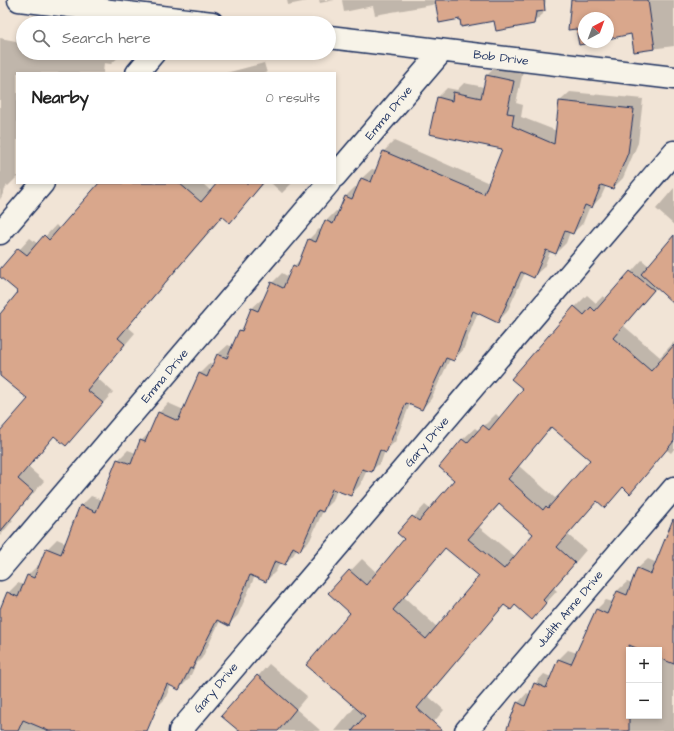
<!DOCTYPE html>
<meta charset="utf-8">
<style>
:root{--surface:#fff;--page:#f2f2f2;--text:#222;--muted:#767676;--line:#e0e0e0}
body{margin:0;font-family:"Architects Daughter",sans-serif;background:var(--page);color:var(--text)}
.controls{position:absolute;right:12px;bottom:12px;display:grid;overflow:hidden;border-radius:0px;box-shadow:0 2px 6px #0003}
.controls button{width:36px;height:36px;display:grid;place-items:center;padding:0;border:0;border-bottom:1px solid var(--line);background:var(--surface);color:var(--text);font:20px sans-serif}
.compass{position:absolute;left:578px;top:12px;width:36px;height:36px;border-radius:50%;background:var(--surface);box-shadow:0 2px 6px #0003;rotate:41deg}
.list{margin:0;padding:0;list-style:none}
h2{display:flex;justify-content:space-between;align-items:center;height:52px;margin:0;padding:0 16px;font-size:17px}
h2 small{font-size:13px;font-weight:400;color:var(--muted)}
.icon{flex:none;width:22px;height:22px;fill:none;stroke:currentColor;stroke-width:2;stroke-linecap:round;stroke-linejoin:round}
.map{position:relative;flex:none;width:674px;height:731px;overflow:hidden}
.search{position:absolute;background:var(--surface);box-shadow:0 2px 6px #0003;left:16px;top:16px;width:320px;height:44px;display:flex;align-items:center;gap:10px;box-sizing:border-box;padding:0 14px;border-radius:22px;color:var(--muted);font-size:15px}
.panel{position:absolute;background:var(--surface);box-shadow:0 2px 6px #0003;left:16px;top:72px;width:320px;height:112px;border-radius:0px}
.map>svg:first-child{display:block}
.shadow{fill:#0003;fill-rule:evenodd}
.building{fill:#d9a78c;stroke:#1b2f5e;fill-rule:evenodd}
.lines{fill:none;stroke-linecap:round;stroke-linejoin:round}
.minor-casing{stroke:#1b2f5e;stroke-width:25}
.minor{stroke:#f7f3e8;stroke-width:22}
.labels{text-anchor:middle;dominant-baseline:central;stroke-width:3;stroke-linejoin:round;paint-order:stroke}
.street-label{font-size:12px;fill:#1b2f5e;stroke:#f7f3e8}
</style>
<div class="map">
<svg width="674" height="731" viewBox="0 0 674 731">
<rect width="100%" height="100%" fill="#f1e4d6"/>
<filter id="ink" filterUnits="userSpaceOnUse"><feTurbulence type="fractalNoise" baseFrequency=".025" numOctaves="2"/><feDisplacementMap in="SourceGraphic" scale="8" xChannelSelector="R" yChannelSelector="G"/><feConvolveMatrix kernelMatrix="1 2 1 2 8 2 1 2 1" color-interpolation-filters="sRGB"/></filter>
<g filter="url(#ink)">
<path class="shadow" d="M287,0H312L288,5Z
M319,0H335L320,3Z
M342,0H546L543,14L533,23L495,20L461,18L437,4L375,15L373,6L344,12Z
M572,0H674V46L635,51L632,33L608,38V18H584V42H590L580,44Z
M27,22L39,23H26Z
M23,26V53L122,54L111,64L104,63L103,73H17V177L8,186L7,185L0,200V38L16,41L17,32Z
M264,63L267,73H226Z
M497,66L523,71L516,103L523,105L521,117L557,131L560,101L570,92L643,99L638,143L623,178L613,188L606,186L601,197L592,207L590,206L583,223L573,233L570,232L566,243L556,253L551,250L544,267L534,276L525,273L507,312L498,321L478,312L463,350L454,360L450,359L431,399L422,409L410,404L395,442L385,451L381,462L371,471L367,470L360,485L351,495L337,489L333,501L323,511L310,540L300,549L297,548L294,554L285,564L280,562L276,571L266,581L255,576L238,615L229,624L220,621L202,658L196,664L189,679L179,689L171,685L165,699L156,708L139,731H0V610L8,593L18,583L24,585L28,575L38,565L39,566L47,549L57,539L66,543L81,506L91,496L102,500L118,460L128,450L136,453L141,441L151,431L159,413L168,403L184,410L199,374L209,364L213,365L218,354L228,345L233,347L240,330L246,325L252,308L262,299L265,300L272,283L282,273L289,277L294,266L302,258L309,239L319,229L322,231L326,221L336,211L339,212L345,197L355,187L358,188L362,178L372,169L376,170L384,151L394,141L489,183L503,149L437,98L447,88L457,90L464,83L484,87L487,75Z
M100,183H202L211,191L218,183H264L230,221L223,216L128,327L135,333L97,378L113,392L66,445L55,435L28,467L44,481L11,519L13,520L0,536V429L2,431L30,399L0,374V315L20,292L0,276V271L30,238L38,244L56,225L60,229Z
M271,183H292L282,193Z
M674,188V225L656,209Z
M674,236V303L657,287L624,326L660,357L674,342V449L671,453L667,450L630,492L623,487L605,506L598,500L568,535L586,550L554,588L557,591L532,618L515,604H505L428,696L444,710L426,731H335L355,707L351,613L329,593L362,559L377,573L405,539L399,533L425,505L430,509L455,480L440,467L463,439L475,428L479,431L496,414L500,418L524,389L513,379L575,307L587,295L596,303L603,296L607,299L642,260L649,266ZM552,426L592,459L560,496L559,495L555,498L519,466ZM500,504L535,534L516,557L479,527ZM446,547L481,576L437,627L404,597Z
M674,521V731H506L518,703L527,693L531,695L535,684L544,674L551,677L559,659L568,650L577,653L597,609L606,600L613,602L617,591L627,582L632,584L638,568L648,559L657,563ZM629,650H659V716H629Z
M269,664L307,696L296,709L321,731H239L222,716Z"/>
<path class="building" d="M435,0H544L545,11L536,12L534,24L496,31L494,21L461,27L460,19L439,23Z
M571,0H648L655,49L634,52L631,34L608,39V18H584V42H595L579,45L576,29L568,30Z
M486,75L514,81L507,113L514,114L512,126L554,144L559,101L634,109L628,153L613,189L601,185L592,208L585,205L573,234L565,231L556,254L546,250L534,278L521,272L498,323L473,311L454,361L446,358L422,410L406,403L386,453L380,450L372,472L362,469L351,496L332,489L323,512L318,510L300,551L293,547L285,565L275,561L266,582L250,575L229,626L217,620L192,669L190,668L179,690L167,684L147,731H49L23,720L18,731H0V609L7,592L18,597L27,575L34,578L46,548L61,554L80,505L96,512L117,459L131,464L140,440L145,442L158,412L178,421L199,373L207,377L217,354L227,358L239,330L242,331L251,308L258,311L271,282L283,288L293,265L297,267L308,239L316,242L325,220L333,224L345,196L352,199L361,178L371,182L383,151L484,194L502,149L429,134L437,97L452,101L453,92L481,98Z
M99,183H179L201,202L217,183H263L230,223L222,216L118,338L125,344L87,390L103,403L66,446L54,436L18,479L33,492L0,532V431L28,399L0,376V314L18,292L0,277V269L18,248L27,255L44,235L49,240Z
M674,235V304L641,274Z
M630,271L654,290L613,338L651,371L674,345V441L630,494L623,487L605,508L597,501L557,547L575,563L543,600L546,603L532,620L515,605L511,610L504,605L417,708L443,731H352L365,716L306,665L350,613L328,593L349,570L366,585L404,539L397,533L412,516L419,521L454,480L439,467L462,439L467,443L483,425L489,430L523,389L511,379L574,306L584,315L591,307L595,311ZM551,427L590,460L548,508L546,506L543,510L508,479ZM499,504L533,534L504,569L468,539ZM445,548L479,576L426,639L393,610Z
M673,519L674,520V664L659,658V650H641L629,645V731H506L517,702L525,706L534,683L546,688L558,659L571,664L596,609L607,614L617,591L627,595L637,568L651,574Z
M257,675L296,709L278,731H239L221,716Z"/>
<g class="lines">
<g class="minor-casing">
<path id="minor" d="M19,0L212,23
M329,37L674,78
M137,73L154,53
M335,176L442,51
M0,233L43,183
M0,569L329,183
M180,731L674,152
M466,731L674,488"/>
</g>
<use href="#minor" class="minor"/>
</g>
</g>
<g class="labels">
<g class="street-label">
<text transform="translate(501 58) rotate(7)">Bob Drive</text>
<text transform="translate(389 113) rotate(-50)">Emma Drive</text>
<text transform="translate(165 376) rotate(-50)">Emma Drive</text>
<text transform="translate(427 442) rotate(-50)">Gary Drive</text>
<text transform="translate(570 609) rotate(-50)">Judith Anne Drive</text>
<text transform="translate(216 688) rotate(-50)">Gary Drive</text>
</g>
</g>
</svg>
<div class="controls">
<button>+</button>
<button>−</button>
</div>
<svg class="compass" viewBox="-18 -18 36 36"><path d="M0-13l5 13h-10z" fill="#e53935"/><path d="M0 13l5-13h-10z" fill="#767676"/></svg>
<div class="search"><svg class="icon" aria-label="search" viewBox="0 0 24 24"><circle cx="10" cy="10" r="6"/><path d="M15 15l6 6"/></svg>Search here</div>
<section class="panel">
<h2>Nearby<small>0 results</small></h2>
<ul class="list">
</ul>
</section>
</div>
